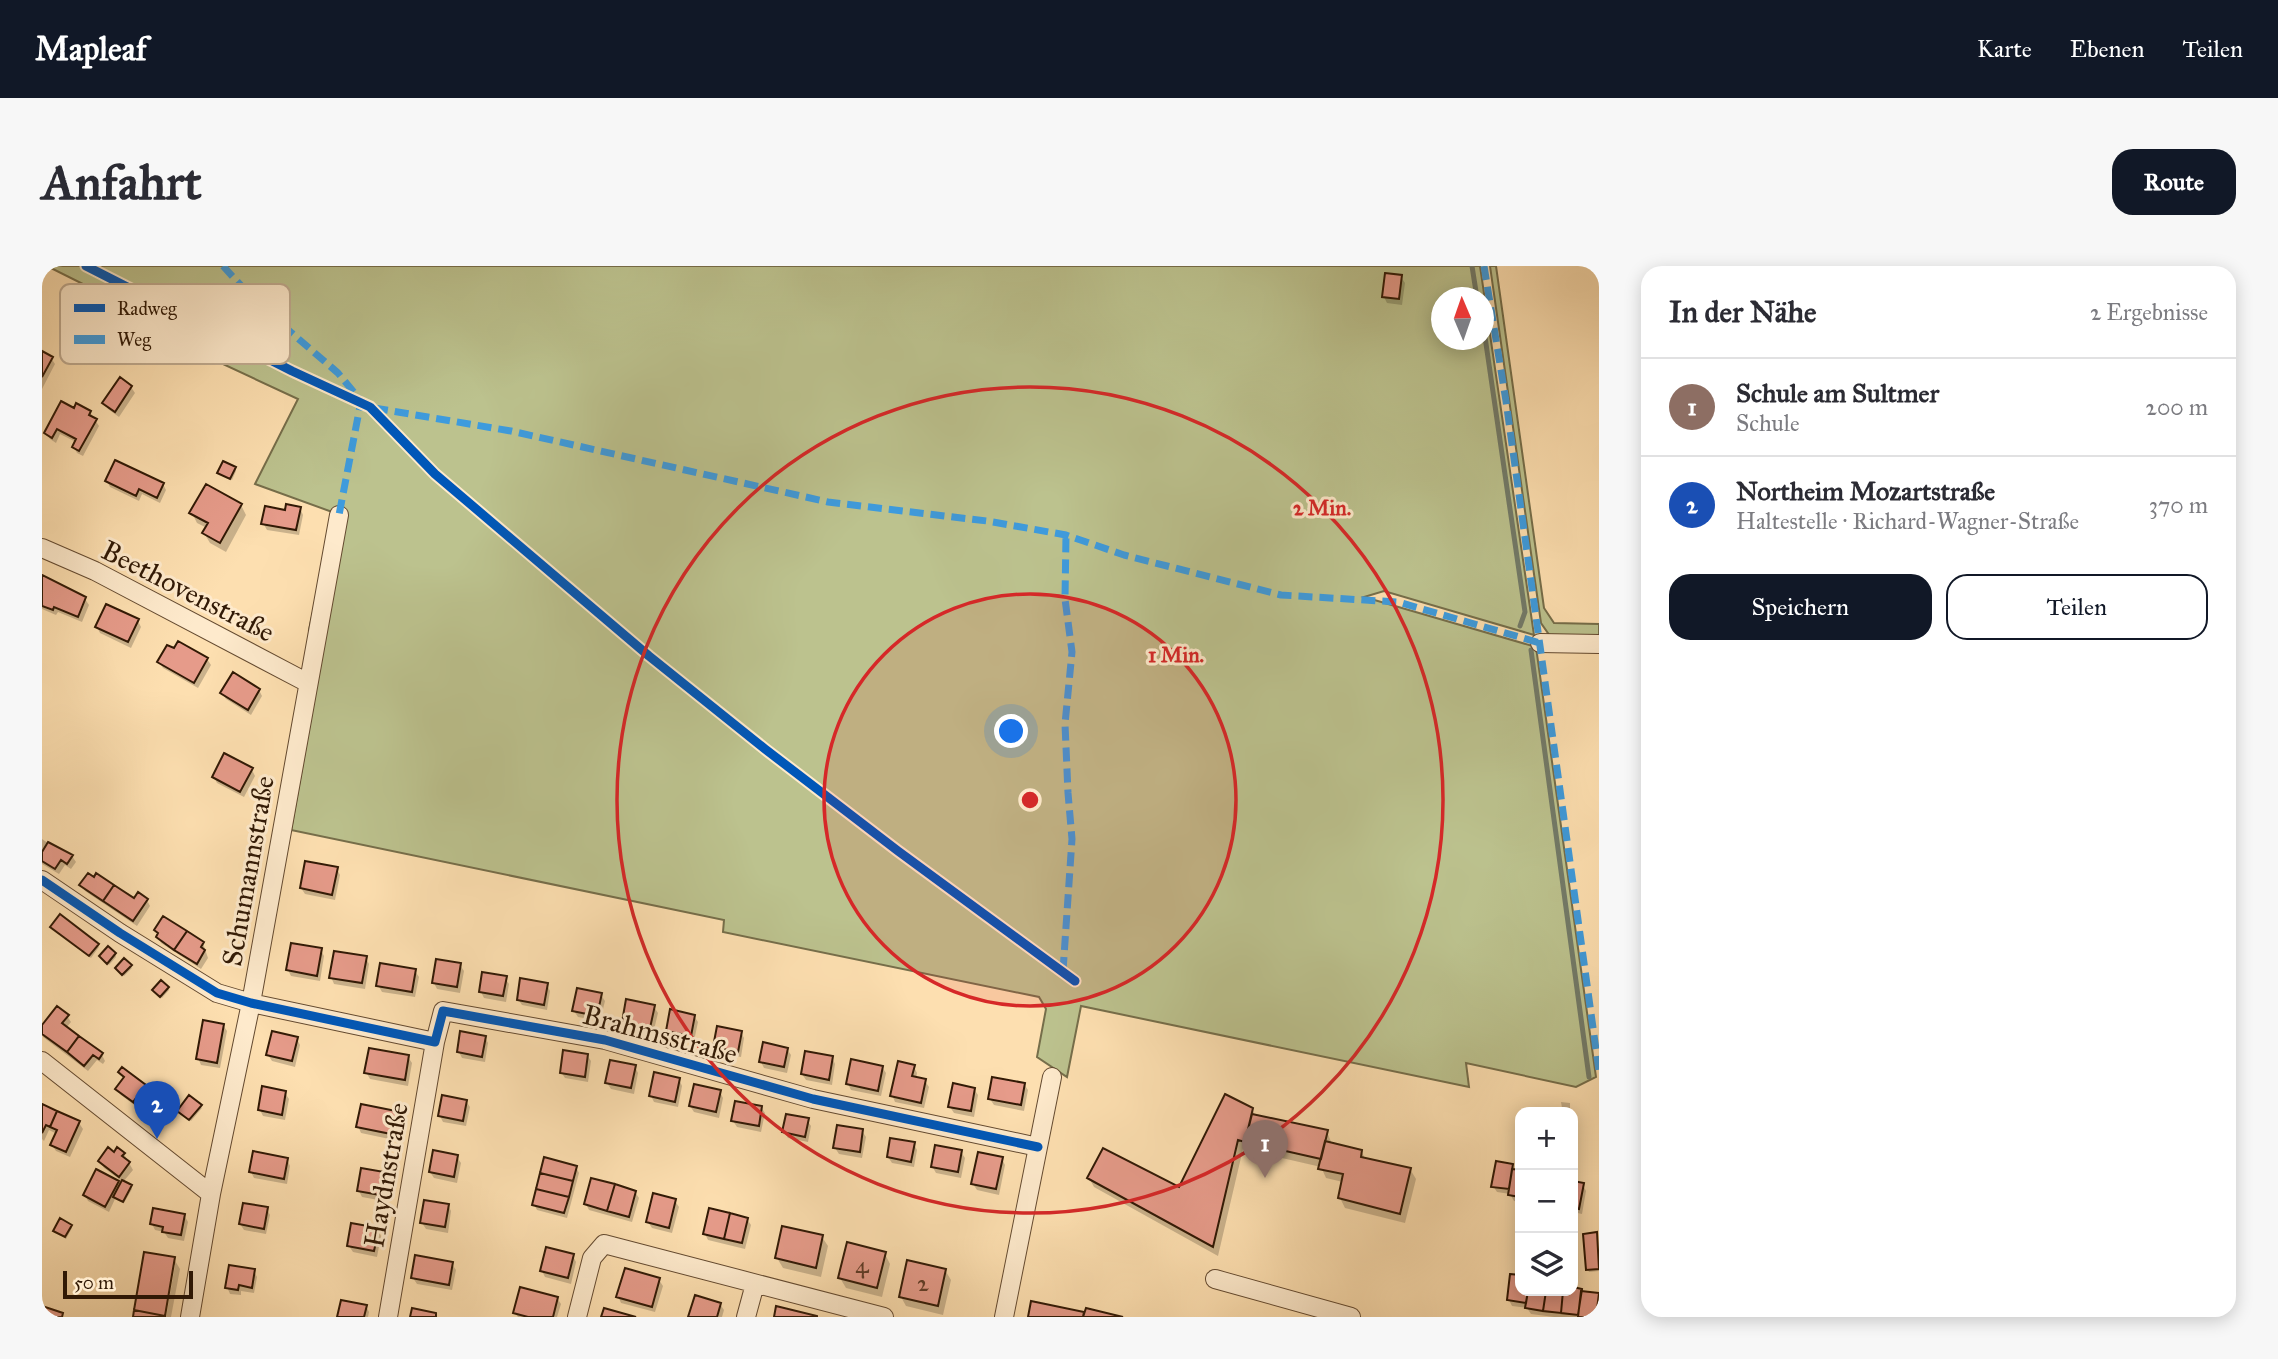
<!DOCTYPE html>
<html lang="de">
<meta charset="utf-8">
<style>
:root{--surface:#fff;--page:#f7f7f7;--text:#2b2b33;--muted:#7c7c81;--line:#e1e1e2;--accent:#111827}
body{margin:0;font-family:"IM FELL Great Primer",serif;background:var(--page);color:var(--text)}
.controls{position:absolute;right:21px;bottom:21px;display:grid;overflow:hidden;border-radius:14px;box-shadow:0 4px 18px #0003}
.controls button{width:63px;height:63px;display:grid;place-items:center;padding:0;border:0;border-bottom:2px solid var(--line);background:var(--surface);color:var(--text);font:35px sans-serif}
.compass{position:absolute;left:1389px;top:21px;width:63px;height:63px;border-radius:50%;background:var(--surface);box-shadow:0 4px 18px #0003;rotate:358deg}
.scale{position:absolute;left:21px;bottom:18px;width:130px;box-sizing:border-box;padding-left:7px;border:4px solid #311905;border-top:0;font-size:19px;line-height:24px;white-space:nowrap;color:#311905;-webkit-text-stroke:5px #feeacc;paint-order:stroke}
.you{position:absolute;left:970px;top:466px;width:24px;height:24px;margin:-18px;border:5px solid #fff;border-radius:50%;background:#1a73e8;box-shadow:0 0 0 10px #1a73e833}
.badge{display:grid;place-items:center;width:46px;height:46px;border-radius:50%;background:var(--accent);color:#fff;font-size:23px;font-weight:700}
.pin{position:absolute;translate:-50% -58px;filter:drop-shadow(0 2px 4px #0008)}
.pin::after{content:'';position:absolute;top:37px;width:24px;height:21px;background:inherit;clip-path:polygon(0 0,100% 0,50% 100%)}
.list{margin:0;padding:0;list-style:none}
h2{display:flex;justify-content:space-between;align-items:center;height:91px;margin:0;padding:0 28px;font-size:30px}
h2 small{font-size:23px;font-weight:400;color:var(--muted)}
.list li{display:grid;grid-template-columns:46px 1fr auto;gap:21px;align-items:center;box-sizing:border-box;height:98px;padding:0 28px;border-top:2px solid var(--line)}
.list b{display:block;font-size:26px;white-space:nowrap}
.list p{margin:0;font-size:23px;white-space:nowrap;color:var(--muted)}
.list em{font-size:23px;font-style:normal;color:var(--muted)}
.actions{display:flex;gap:14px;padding:21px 28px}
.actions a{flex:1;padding:16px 0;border:2px solid var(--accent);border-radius:21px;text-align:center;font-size:24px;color:var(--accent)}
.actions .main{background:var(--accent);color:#fff}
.icon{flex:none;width:38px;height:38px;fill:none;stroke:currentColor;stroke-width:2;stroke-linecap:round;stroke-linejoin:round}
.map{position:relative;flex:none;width:1557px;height:1051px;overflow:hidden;border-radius:21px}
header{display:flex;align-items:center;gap:42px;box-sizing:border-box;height:98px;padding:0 35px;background:var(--accent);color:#fff}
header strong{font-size:33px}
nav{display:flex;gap:38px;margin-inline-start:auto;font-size:24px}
.intro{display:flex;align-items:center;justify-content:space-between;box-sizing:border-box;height:168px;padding:0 42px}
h1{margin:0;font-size:49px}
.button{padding:18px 32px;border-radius:21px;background:var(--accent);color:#fff;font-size:24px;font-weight:700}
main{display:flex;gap:42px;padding:0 42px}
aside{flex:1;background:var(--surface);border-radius:21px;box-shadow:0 4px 18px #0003}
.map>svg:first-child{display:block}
.green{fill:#bcc28e;stroke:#766e4a;stroke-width:2;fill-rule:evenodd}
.shadow{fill:#0003}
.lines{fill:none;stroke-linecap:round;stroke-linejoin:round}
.stream{stroke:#737b69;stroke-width:5}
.building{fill:#e69b8a;stroke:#311905;stroke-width:2}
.minor-casing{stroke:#644a30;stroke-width:20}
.minor{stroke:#feeacc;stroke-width:18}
.quiet{stroke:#3e9bdd;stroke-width:7;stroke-dasharray:14 7;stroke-linecap:butt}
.cycleway-casing{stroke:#feeacc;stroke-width:13}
.cycleway{stroke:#0057b8;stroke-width:9}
.ring{fill:none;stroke:#d62828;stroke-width:3.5}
.labels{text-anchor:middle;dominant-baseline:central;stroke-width:6;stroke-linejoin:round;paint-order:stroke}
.number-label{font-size:24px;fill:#5e3a26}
.street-label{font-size:28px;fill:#311905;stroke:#feeacc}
.key{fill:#feeacc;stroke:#c0ab90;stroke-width:2}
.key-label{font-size:19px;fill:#311905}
.centre{fill:#d62828;stroke:#feeacc;stroke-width:3.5}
.ring-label{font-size:21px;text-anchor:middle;font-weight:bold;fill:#d62828;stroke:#feeacc;stroke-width:6;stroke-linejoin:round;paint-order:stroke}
</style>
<header>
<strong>Mapleaf</strong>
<nav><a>Karte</a><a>Ebenen</a><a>Teilen</a></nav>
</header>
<div class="intro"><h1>Anfahrt</h1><a class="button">Route</a></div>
<main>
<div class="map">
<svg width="1557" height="1051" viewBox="0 0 1557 1051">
<rect width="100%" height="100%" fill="#fddfb0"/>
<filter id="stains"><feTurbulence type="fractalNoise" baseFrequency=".00286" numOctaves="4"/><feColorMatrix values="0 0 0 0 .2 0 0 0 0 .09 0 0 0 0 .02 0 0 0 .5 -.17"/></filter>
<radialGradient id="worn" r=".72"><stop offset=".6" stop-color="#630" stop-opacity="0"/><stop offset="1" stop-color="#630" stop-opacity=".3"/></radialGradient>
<path class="green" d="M5,0H1438L1492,369L1342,325L1322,331L1494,381L1554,811L1534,821L1424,797L1427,821L1039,740L1025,811L995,791L1004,743L997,731L681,666L682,654L249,564L284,367L267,364L293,247L213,218L256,133L54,39L59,27ZM1400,32H1442V74H1400Z
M1448,0H1454L1502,342L1512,357L1557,358V371L1508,370L1499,357Z"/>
<path class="shadow" d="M1359,11L1363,17L1360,39L1345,37L1342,31Z
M0,87L9,92L13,98L0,123Z
M89,121L93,127L77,151L66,143L62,137Z
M33,144L48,146L57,160L41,190L35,187L32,181L34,176L18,168L14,177L8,173L4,167Z
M193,202L194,205L190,214L177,207Z
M65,215L121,218L124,224L118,237L100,228L97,235L68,221Z
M199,239L204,249L184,286L168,277L162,267L165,262L155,257L150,247Z
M258,242L261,249L257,269L225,264L221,257Z
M0,313L43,333L47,339L40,356L16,346L14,349L0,343Z
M96,355L99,361L89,382L58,367L55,361Z
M165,393L169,399L156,422L121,402L117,396Z
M217,424L220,430L209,449L184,433L180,427Z
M210,504L213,510L202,531L175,517L172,511Z
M0,573L22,588L30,590L34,596L29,603L23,599L17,608L0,598Z
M295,603L298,609L293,634L263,628L259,622Z
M39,619L93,634H105L108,640L95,660L43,625Z
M12,663L55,679L57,681L49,692Z
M114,664L161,677L166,692L159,703L119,677Z
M279,684L282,690L278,715L249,710L246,704Z
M73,688L74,691L67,699L61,693Z
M324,692L327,698L323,723L292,718L289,711Z
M418,699L422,705L418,727L395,723L392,717Z
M88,700L90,702L82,710L76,705Z
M373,705L377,711L373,731L340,726L336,719Z
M463,712L467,718L464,736L442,732L439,726Z
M505,719L508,725L505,744L480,739L476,733Z
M126,722L127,724L120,732L113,727Z
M559,729L563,735L558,755L536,751L532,745Z
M612,741L616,747L611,768L585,762L582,756Z
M25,750L29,756L24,762L60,789L63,795L61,798L55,794L46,805L1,771L0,762Z
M652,750L656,756L652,775L629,770L626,764Z
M181,759L185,765L178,802L159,799L156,792Z
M699,766L702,772L699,791L677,787L673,781Z
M443,771L446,777L443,796L420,792L417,786Z
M255,773L258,779L253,801L230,795L226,789Z
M745,783L749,789L745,807L722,802L719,796Z
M545,789L549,795L546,816L523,812L519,806Z
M366,791L370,797L366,820L328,813L324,806Z
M790,791L793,798L790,819L764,814L760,808Z
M593,801L596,807L592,828L569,823L565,817Z
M840,801L844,807L839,830L809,824L806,818Z
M872,801L875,807L874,813L883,815L887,821L882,842L853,836L850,829Z
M78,806L127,838L130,844L123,854L116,849L112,854L79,829L75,823L82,813Z
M637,813L640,820L636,841L612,836L609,830Z
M982,818L986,824L982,845L952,839L948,833Z
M932,823L936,829L932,851L912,847L908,841Z
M678,826L681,832L677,852L652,846L648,840Z
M243,827L247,833L243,854L221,850L218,844Z
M424,835L428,841L424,860L401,856L398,850Z
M1519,836L1528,837V844L1520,842Z
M0,840L37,857L41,863L28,891L14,885L10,879L15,868L7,864L2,875L0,873Z
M158,840L160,842L149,855L139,847Z
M719,841L723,847L719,866L695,861L691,855Z
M1210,843L1214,851L1285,866L1290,878L1319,885L1324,894L1368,903L1374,913L1363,957L1303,942L1298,932L1301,916L1284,912L1279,901L1201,883L1176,990L1052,921L1047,912L1138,923Z
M358,848L361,854L357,875L319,867L316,860Z
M765,854L769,860L766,876L746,872L742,866Z
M820,865L824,871L820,892L797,888L793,882Z
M872,878L875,884L872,901L850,897L846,891Z
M919,886L923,892L919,912L894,907L890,900Z
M72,888H82L91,904L81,916L62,902L58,895Z
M415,891L419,897L415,917L392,912L388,906Z
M245,893L248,900L245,918L212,912L209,906Z
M960,893L963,899L957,929L935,924L931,918Z
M1470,899L1474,905L1478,906V936L1472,935L1468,928L1455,926L1451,920Z
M534,901L537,907L525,952L495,944L492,938Z
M347,908L351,914L347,936L320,931L317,925Z
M75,917L78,922L88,920L90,923L82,937L73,933L67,946L46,935L43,929Z
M1531,917L1541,919L1544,925L1540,948L1531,946Z
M593,926L597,932L590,956L547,944L544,938Z
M633,935L637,941L630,967L610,962L606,956Z
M406,939L409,945L406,967L384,963L380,957Z
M225,943L228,949L224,968L202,964L198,958Z
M142,949L146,956L142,975L126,972L122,966L113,964L110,958Z
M705,953L709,959L703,983L666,974L663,968Z
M28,960L30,962L24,973L13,965Z
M336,964L339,970L335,991L311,986L307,980Z
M780,971L786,980L779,1011L741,1002L735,992Z
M1555,971L1557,1005L1547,1006L1546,1004Z
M843,988L848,998L840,1031L804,1022L798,1012Z
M531,990L534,996L529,1018L503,1011L500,1005Z
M132,993L138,1003L129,1051H124L133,999H130L121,1051H93Z
M410,998L414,1004L410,1024L375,1018L371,1012Z
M903,1004L909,1014L901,1049L864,1040L859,1031Z
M212,1005L215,1011L212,1027L199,1025V1029L188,1028L185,1021Z
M1470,1010L1478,1011V1025H1530L1556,1029L1557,1051H1512L1489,1048L1485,1042L1470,1040L1467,1034Z
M617,1014L621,1020L613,1046L579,1037L576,1030Z
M515,1032L519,1038L515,1051H476L473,1047Z
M678,1038L682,1044L680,1051H648Z
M324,1040L327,1046L326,1051H297Z"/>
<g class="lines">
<path class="stream" d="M1430,0L1435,32
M1442,64L1483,346L1478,360
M1489,384L1547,811"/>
</g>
<path class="building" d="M1343,7L1360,9L1357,33L1340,31Z
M0,85L11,91L0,111Z
M78,111L90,120L73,146L60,137Z
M19,135L32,142L34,137L49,145L47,149L55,153L37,185L30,181L34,173L15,163L10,172L2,167Z
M73,194L122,217L115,232L97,223L94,230L63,215Z
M181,195L194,201L188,213L175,207Z
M164,218L200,238L178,277L160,267L166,257L147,247Z
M244,238L259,241L254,264L219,258L223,240L243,244Z
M0,309L44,331L36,351L12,341L11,344L0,340Z
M64,338L97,353L86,376L53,361Z
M136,375L166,392L152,417L115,396L125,379L132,382Z
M191,406L218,423L206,444L178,427Z
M182,487L211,502L198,526L170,511Z
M6,576L31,589L25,598L19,594L13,603L0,595V586Z
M263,595L296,601L290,629L258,622Z
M46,607L52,611L54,607L72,619L61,635L37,619Z
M72,619L92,632L96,626L106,633L91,655L61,635Z
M18,648L57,678L47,690L8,661Z
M121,650L145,665L132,684L114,671L116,667L112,664Z
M145,665L162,676L159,681L163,684L155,698L132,684Z
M249,677L280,682L275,710L244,704Z
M66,680L74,687L65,698L57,690Z
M292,685L325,690L320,717L287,712Z
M82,692L90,699L80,709L73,702Z
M394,693L419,697L415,721L390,717Z
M338,697L374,703L370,726L334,720Z
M440,706L465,710L461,730L437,726Z
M478,712L506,717L502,739L475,734Z
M119,714L127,721L118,731L110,724Z
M535,722L560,727L555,750L530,745Z
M584,733L613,739L608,762L580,756Z
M15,740L27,749L20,757L37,770L25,786L0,768V759Z
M628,743L653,749L649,770L624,765Z
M161,754L182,758L175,797L154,793Z
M675,760L700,765L696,786L671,781Z
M230,765L256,771L250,795L224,789Z
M418,765L444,770L440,791L415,786Z
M37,770L61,787L57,793L51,789L42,800L25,786Z
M721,776L746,782L742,801L717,796Z
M327,782L367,789L363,814L322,807Z
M521,784L546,788L543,811L518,807Z
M763,785L791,790L787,814L759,808Z
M809,793L841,800L836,825L804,818Z
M568,794L594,799L589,822L563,817Z
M856,795L873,799L870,810L884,813L879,837L848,830Z
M80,801L104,819L91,836L73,823L82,811L76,806Z
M612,806L638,812L633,836L607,830Z
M950,811L983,817L979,839L946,833Z
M911,817L933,822L929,845L906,841Z
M652,818L679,824L674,846L647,840Z
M104,819L128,837L119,849L112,844L108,849L91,836Z
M220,820L244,825L240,849L216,844Z
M1183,828L1211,842L1203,876L1196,874L1171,981L1045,912L1061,882L1137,921Z
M147,829L160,839L147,854L135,845Z
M400,829L425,834L421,855L396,850Z
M693,835L720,840L717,860L689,855Z
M0,838L15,845L8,861L4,859L0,867Z
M319,838L359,846L354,869L314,861Z
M15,845L38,855L24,886L8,879L15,864L8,861Z
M744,848L767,852L763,871L740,866Z
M1210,848L1286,864L1279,893L1203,876Z
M795,859L821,863L818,886L791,882Z
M848,872L873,876L869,896L845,891Z
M1283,875L1320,884L1319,891L1369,902L1358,948L1296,932L1301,908L1276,903Z
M893,879L920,884L916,906L889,901Z
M66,881L72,886L75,881L83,887L80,890L88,896L77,911L56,895Z
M391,884L416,889L412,911L387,906Z
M211,885L246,892L242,913L207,906Z
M936,886L961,891L954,923L929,918Z
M502,891L535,900L531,915L498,907Z
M1454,895L1471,898L1467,923L1449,921Z
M319,902L348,907L344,930L315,925Z
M54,903L77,915L63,941L41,929Z
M1470,903L1478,904V931L1466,929Z
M498,907L531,915L527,931L494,923Z
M549,912L573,918L565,945L542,938Z
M80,914L90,919L81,936L71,931Z
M1531,915L1542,917L1537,943L1531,942Z
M573,918L594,925L587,951L565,945Z
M494,923L527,931L522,947L490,939Z
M611,927L634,933L627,962L604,956Z
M382,934L407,938L403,961L378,957Z
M201,937L226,941L222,963L197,958Z
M111,942L143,948L139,969L120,966L121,961L108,958Z
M667,942L688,947L682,973L661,968Z
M688,947L706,952L700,977L682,973Z
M18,952L30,959L23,971L11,965Z
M309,957L337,962L332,985L305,980Z
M740,960L781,969L774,1002L733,992Z
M1555,966L1557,1003L1544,1004L1541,968Z
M805,976L844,986L835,1022L796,1012Z
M504,981L532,988L526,1012L498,1005Z
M102,986L133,991L123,1050L92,1044Z
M373,989L411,996L407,1019L369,1012Z
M865,994L904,1003L896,1040L857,1031Z
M187,999L213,1003L210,1022L197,1019L196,1024L183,1022Z
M583,1002L618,1012L610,1041L574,1031Z
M1468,1008L1478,1009V1025H1486L1484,1037L1465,1034Z
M478,1021L516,1031L511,1051H486L471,1047Z
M1531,1021L1540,1023L1536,1049L1519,1047L1521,1025H1531Z
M1486,1025H1504L1501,1045L1483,1042Z
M1504,1025H1521L1519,1047L1501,1045Z
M1539,1025L1557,1027L1554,1051H1536Z
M653,1029L679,1037L675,1051H646Z
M299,1034L325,1039L322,1051H295Z
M989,1035L1042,1046L1041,1051H986Z
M0,1040L21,1047L20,1051H0Z
M734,1040L775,1050V1051H732Z
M370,1042L394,1047V1051H368Z
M562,1042L594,1051H559Z
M1044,1042L1081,1051H1041Z
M92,1044L123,1050V1051H91Z"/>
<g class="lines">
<g class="minor-casing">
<path id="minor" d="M0,282L53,305L266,417
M1498,377L1557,378
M0,614L78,667L175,727L209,737L393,776L401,745L563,774L771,833L996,881
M0,795L169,928
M1173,1013L1309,1051
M148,1051L169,928L209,737L297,249
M346,1051L393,776
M535,1051L550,992L562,978L842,1051
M704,1051L713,1018
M962,1051L1010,811"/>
</g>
<use href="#minor" class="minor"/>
<path class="quiet" d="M181,0L215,37L296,107L319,135L297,249
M1442,0L1464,135L1557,805
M332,142L469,165L786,236L945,255L1024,269L1082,289L1239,329L1356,336L1498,377
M1021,705L1030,573L1026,527L1023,458L1030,386L1023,333L1024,269"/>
<g class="cycleway-casing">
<path id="cycleway" d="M44,0L250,105L328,141L393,208L607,390L723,483L856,585L1033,715
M0,614L78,667L175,727L209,737L393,776L401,745L563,774L771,833L996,881"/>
</g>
<use href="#cycleway" class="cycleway"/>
</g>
<circle cx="988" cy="534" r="206" fill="#d62828" fill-opacity=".12"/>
<g class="ring">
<circle cx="988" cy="534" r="206"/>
<circle cx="988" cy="534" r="413"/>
</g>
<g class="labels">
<g class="number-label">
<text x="820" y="999">4</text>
<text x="881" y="1017">2</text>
</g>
<g class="street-label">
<text transform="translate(146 325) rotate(27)">Beethovenstraße</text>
<text transform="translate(206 605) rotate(-80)">Schumannstraße</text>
<text transform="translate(618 768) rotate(15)">Brahmsstraße</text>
<text transform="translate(344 909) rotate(-80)">Haydnstraße</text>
</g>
</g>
<rect x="18" y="18" width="230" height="80" rx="10" class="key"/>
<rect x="32" y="38" width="31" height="8" fill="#0057b8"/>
<rect x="32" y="69" width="31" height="9" fill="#3e9bdd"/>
<g class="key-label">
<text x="75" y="49">Radweg</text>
<text x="75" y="80">Weg</text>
</g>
<circle cx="988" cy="534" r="10" class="centre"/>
<g class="ring-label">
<text x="1280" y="249">2 Min.</text>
<text x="1134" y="396">1 Min.</text>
</g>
<rect width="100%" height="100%" filter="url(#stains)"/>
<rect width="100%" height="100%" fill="url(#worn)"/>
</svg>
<div class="controls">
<button>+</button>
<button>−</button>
<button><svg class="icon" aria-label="layers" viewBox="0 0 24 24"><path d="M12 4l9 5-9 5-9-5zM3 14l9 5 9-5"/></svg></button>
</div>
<svg class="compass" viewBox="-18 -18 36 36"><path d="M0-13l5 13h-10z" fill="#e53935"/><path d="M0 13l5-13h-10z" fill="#7c7c81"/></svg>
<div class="scale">50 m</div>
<div class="you"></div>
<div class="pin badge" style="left:1223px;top:912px;background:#8d6e63">1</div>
<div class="pin badge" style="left:115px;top:873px;background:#1a4fb4">2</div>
</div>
<aside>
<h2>In der Nähe<small>2 Ergebnisse</small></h2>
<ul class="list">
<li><span class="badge" style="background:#8d6e63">1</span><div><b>Schule am Sultmer</b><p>Schule</p></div><em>200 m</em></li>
<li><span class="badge" style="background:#1a4fb4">2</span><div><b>Northeim Mozartstraße</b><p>Haltestelle · Richard-Wagner-Straße</p></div><em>370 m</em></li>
</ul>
<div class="actions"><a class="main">Speichern</a><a>Teilen</a></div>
</aside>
</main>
